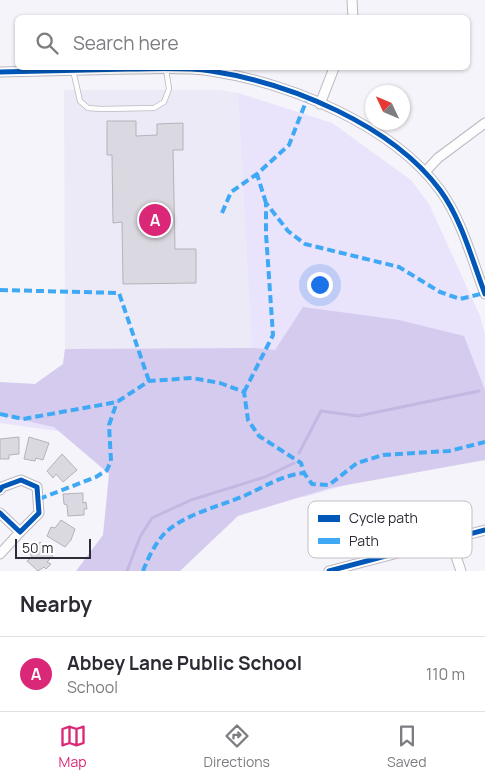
<!DOCTYPE html>
<style>
:root{--surface:#fff;--page:#f2f2f3;--text:#2b2b33;--muted:#7c7c81;--line:#e1e1e2;--accent:#db2777}
body{margin:0;font-family:Manrope,sans-serif;background:var(--page);color:var(--text)}
.compass{position:absolute;left:365px;top:85px;width:45px;height:45px;border-radius:50%;background:var(--surface);box-shadow:0 1px 4px #0004;rotate:314deg}
.scale{position:absolute;left:15px;bottom:12px;width:76px;box-sizing:border-box;padding-left:5px;border:2px solid #2f2c37;border-top:0;font-size:14px;line-height:18px;white-space:nowrap;color:#2f2c37;-webkit-text-stroke:4px #fff;paint-order:stroke}
.you{position:absolute;left:319px;top:284px;width:18px;height:18px;margin:-12px;border:4px solid #fff;border-radius:50%;background:#1a73e8;box-shadow:0 0 0 8px #1a73e833}
.badge{display:grid;place-items:center;width:32px;height:32px;border-radius:50%;background:var(--accent);color:#fff;font-size:16px;font-weight:700}
.pin{position:absolute;translate:-50% -50%;border:2px solid #fff;box-shadow:0 1px 5px #0006}
.list{margin:0;padding:0;list-style:none}
h2{display:flex;justify-content:space-between;align-items:center;height:65px;margin:0;padding:0 20px;font-size:21px}
h2 small{font-size:16px;font-weight:400;color:var(--muted)}
.list li{display:grid;grid-template-columns:32px 1fr auto;gap:15px;align-items:center;box-sizing:border-box;height:75px;padding:0 20px;border-top:1px solid var(--line)}
.list b{display:block;font-size:19px;white-space:nowrap}
.list p{margin:0;font-size:16px;white-space:nowrap;color:var(--muted)}
.list em{font-size:16px;font-style:normal;color:var(--muted)}
.icon{flex:none;width:28px;height:28px;fill:none;stroke:currentColor;stroke-width:2;stroke-linecap:round;stroke-linejoin:round}
.map{position:relative;flex:none;width:485px;height:571px;overflow:hidden}
.search{position:absolute;background:var(--surface);box-shadow:0 1px 4px #0004;left:15px;right:15px;top:15px;height:55px;display:flex;align-items:center;gap:12px;box-sizing:border-box;padding:0 18px;border-radius:8px;color:var(--muted);font-size:19px}
.sheet{height:140px;background:var(--surface)}
nav{display:flex;justify-content:space-around;align-items:center;box-sizing:border-box;height:70px;border-top:1px solid var(--line);background:var(--surface);font-size:14px;color:var(--muted)}
nav a{display:grid;justify-items:center;gap:2px}
nav .on{color:var(--accent)}
.map>svg:first-child{display:block}
.built{fill:#edeaf8}
.green{fill:#e9e3fb}
.forest{fill:#d5cbee}
.lines{fill:none;stroke-linecap:round;stroke-linejoin:round}
.stream{stroke:#c4b8e3;stroke-width:3}
.building{fill:#dad8e0;stroke:#b4b3ba}
.lane-casing{stroke:#bab8c0;stroke-width:6}
.street-casing{stroke:#bab8c0;stroke-width:11}
.lane{stroke:#fefdfe;stroke-width:4.5}
.street{stroke:#fefdfe;stroke-width:9}
.quiet{stroke:#3fa9f5;stroke-width:4;stroke-dasharray:8 4;stroke-linecap:butt}
.cycleway-casing{stroke:#fff;stroke-width:8}
.cycleway{stroke:#0057b8;stroke-width:5}
.key{fill:#fff;stroke:#c1c0c3;stroke-width:1}
.key-label{font-size:14px;fill:#2f2c37}
</style>
<div class="map">
<svg width="485" height="571" viewBox="0 0 485 571">
<rect width="100%" height="100%" fill="#f5f4fa"/>
<path class="built" d="M64,90H219L238,93L253,348L65,349Z"/>
<path class="green" d="M238,93L332,123L411,180L429,204L480,316L485,334V460L399,470L308,496L245,506L115,518L118,487L107,460L72,433L0,423V383L35,384L63,364L65,349L252,348Z"/>
<path class="forest" d="M303,307L399,320L464,336L485,390V460L330,488L238,516L180,571H76L103,535L109,474L54,427L0,415V382L35,384L63,364L65,349L253,348L275,350Z"/>
<g class="lines">
<path class="stream" d="M299,453L321,411L358,416L479,391
M127,571L140,537L152,518L191,500L265,477L294,463"/>
</g>
<path class="building" d="M107,121H136V136L157,135V124L183,123V150H173L175,249H196V283L123,284L122,222L113,223L112,155H107Z
M19,437V454L9,455V459H0V439Z
M29,437L49,443L43,460L36,458L35,461L24,459Z
M62,454L77,470L63,482L56,474L53,478L47,471Z
M83,493V503L86,502L87,509H84V515L68,516L67,505L64,504L63,494Z
M61,520L75,529L71,540L65,547L47,536L51,527L55,528Z
M40,542L53,556L47,562L51,564L46,569L44,567L38,571L27,561L32,557L30,554Z"/>
<g class="lines">
<g class="lane-casing">
<path id="lane" d="M73,70L80,101L88,108L101,109L154,108L164,102L169,89L166,69"/>
</g>
<g class="street-casing">
<path id="street" d="M352,0L353,18
M0,72C43,71 86,70 128,69C156,69 184,67 211,71C290,83 392,125 440,190C462,220 472,260 485,294
M320,104L334,68
M425,172L438,158L485,123
M0,490L2,487L21,480L37,487L39,513L20,532L0,513
M450,539L461,571
M0,554L20,532
M329,571L485,530"/>
</g>
<use href="#lane" class="lane"/>
<use href="#street" class="street"/>
<path class="quiet" d="M266,203L257,174L289,145L307,99
M222,213L231,192L257,174
M0,290L119,293L149,381
M244,392L273,335L266,234V203L288,231L305,244L399,267L440,292L460,299L485,293
M0,414L23,419L117,402L149,381L192,378L220,383L244,392L248,420L259,436L301,463L304,473L312,484L329,485L357,463L383,455L449,451L485,442
M39,499L96,477L107,470L111,461L109,425L117,402
M143,571C148,558 155,544 164,534C182,515 220,506 244,496C264,487 282,475 304,473"/>
<g class="cycleway-casing">
<path id="cycleway" d="M0,72C43,71 86,70 128,69C156,69 184,67 211,71C290,83 392,125 440,190C462,220 472,260 485,294
M0,490L2,487L21,480L37,487L39,513L20,532L0,513
M329,571L485,530"/>
</g>
<use href="#cycleway" class="cycleway"/>
</g>
<rect x="308" y="501" width="164" height="57" rx="8" class="key"/>
<rect x="318" y="515" width="22" height="7" fill="#0057b8"/>
<rect x="318" y="538" width="22" height="6" fill="#3fa9f5"/>
<g class="key-label">
<text x="349" y="523">Cycle path</text>
<text x="349" y="546">Path</text>
</g>
</svg>
<svg class="compass" viewBox="-18 -18 36 36"><path d="M0-13l5 13h-10z" fill="#e53935"/><path d="M0 13l5-13h-10z" fill="#7c7c81"/></svg>
<div class="scale">50 m</div>
<div class="you"></div>
<div class="pin badge" style="left:155px;top:220px">A</div>
<div class="search"><svg class="icon" aria-label="search" viewBox="0 0 24 24"><circle cx="10" cy="10" r="6"/><path d="M15 15l6 6"/></svg>Search here</div>
</div>
<section class="sheet">
<h2>Nearby<small></small></h2>
<ul class="list">
<li><span class="badge">A</span><div><b>Abbey Lane Public School</b><p>School</p></div><em>110 m</em></li>
</ul>
</section>
<nav>
<a class="on"><svg class="icon" aria-label="map" viewBox="0 0 24 24"><path d="M3 6l6-2 6 2 6-2v14l-6 2-6-2-6 2zM9 4v14M15 6v14"/></svg>Map</a>
<a><svg class="icon" aria-label="directions" viewBox="0 0 24 24"><path d="M12 3l9 9-9 9-9-9zM9 14v-3h6M13 9l2 2-2 2"/></svg>Directions</a>
<a><svg class="icon" aria-label="saved" viewBox="0 0 24 24"><path d="M7 4h10v16l-5-4-5 4z"/></svg>Saved</a>
</nav>
